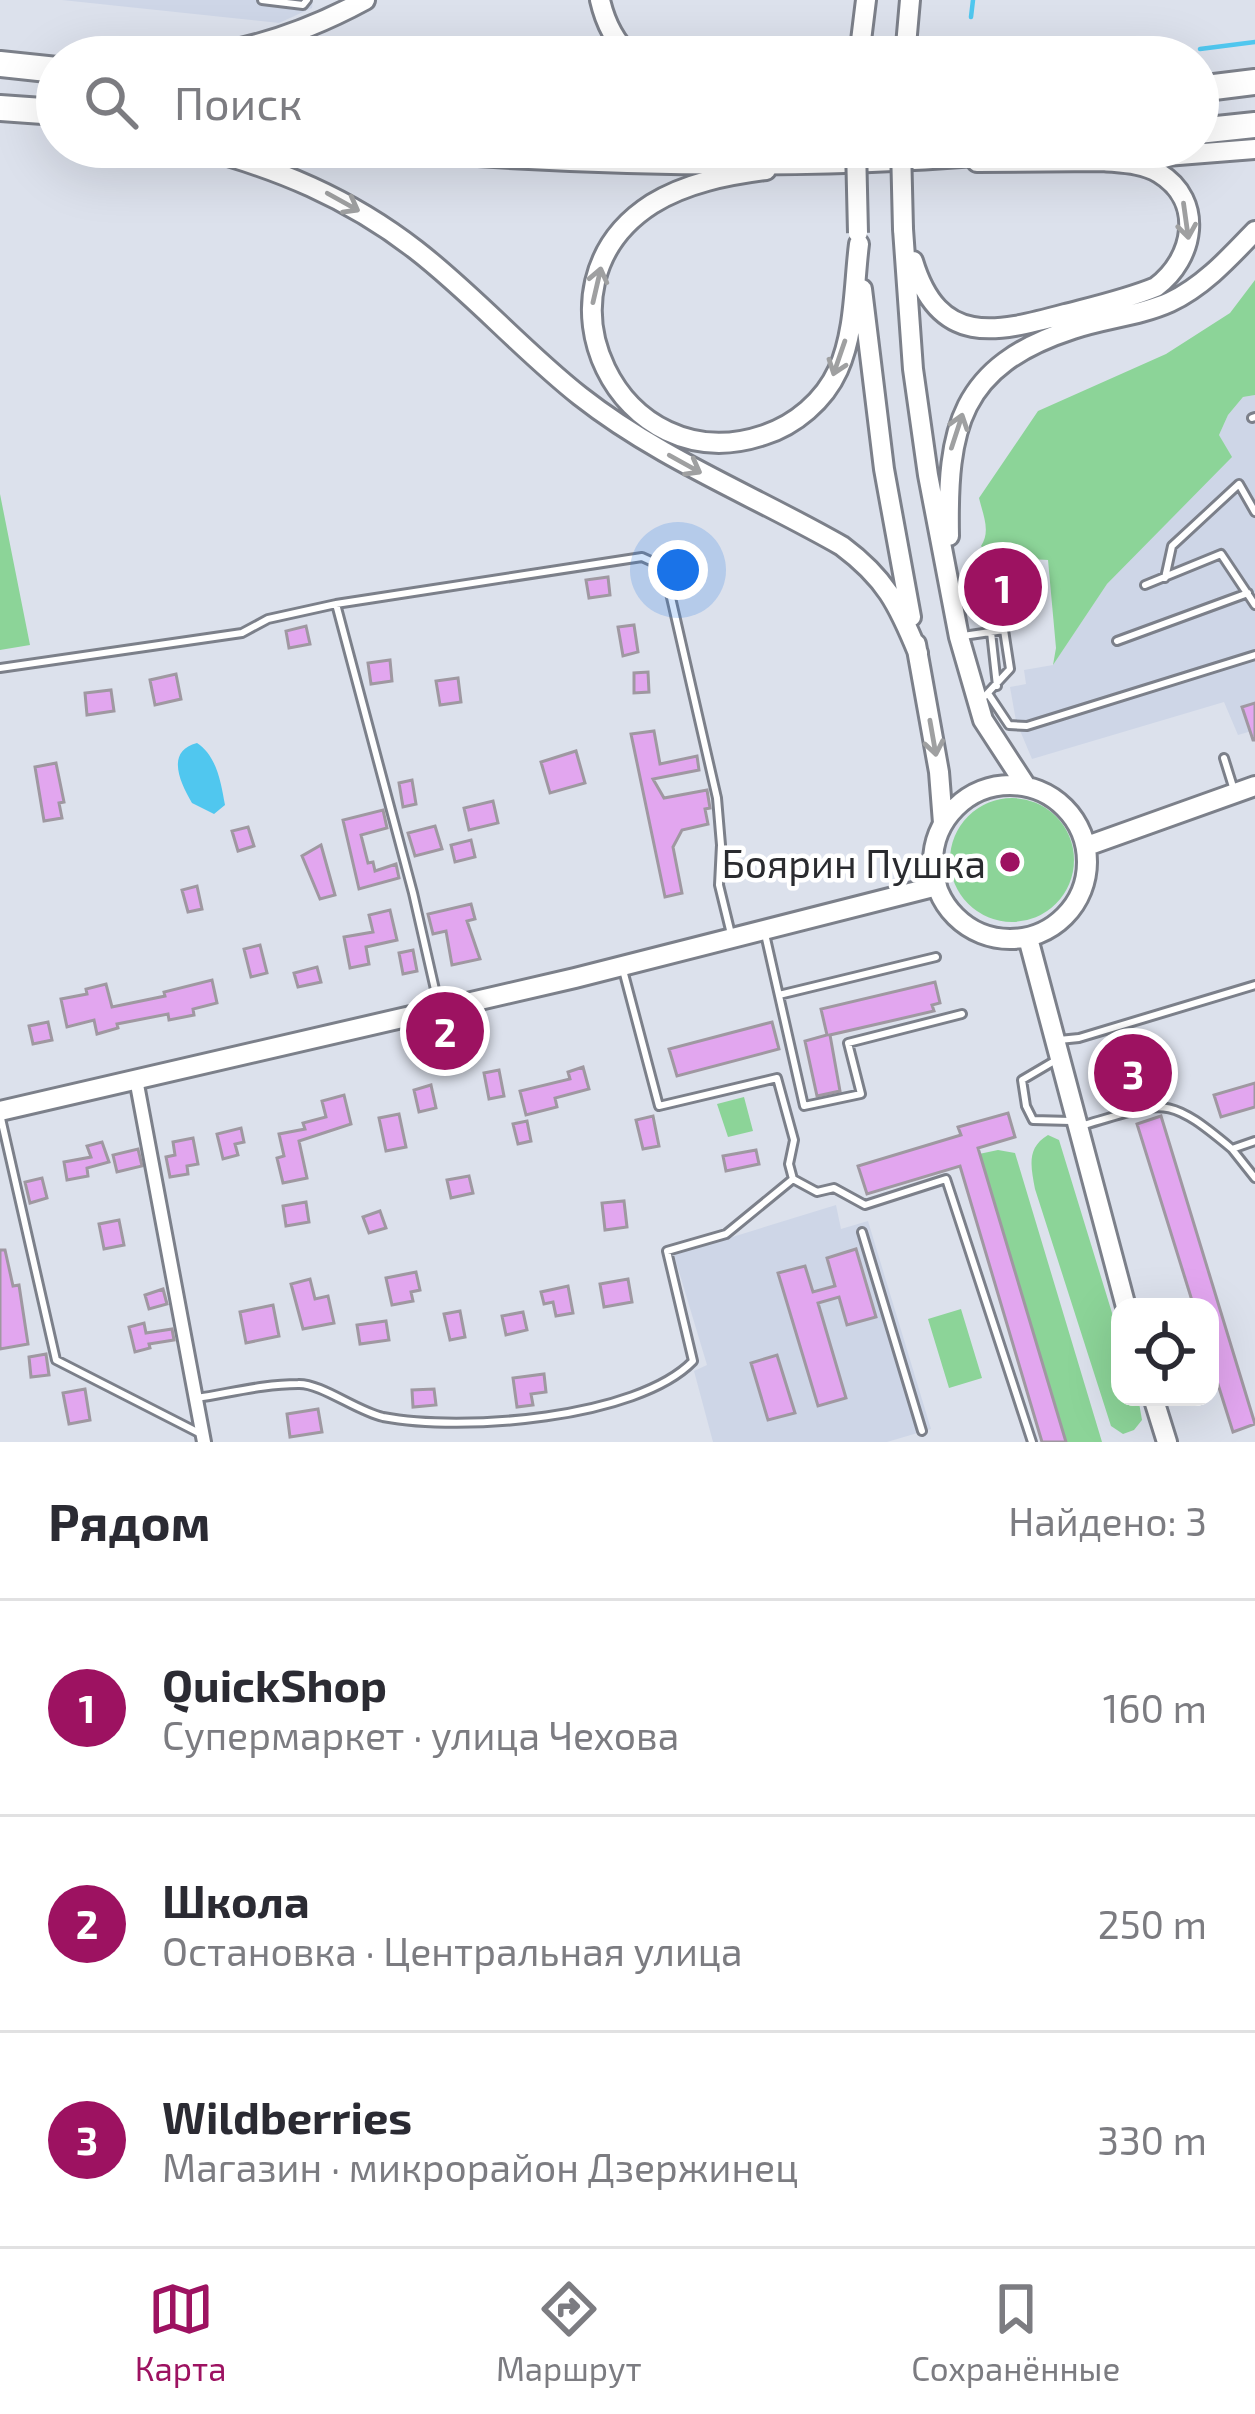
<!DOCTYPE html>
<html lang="ru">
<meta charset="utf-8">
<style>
:root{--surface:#fff;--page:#f2f2f3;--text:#2b2b33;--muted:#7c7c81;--line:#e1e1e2;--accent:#9d1261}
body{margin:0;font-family:"Exo 2",sans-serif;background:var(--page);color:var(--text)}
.controls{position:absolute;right:36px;bottom:36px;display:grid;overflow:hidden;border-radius:24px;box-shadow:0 12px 48px #0002}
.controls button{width:108px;height:108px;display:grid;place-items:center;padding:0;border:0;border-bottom:3px solid var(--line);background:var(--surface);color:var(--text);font:60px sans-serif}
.you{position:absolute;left:678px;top:570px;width:42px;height:42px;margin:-30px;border:9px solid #fff;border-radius:50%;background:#1a73e8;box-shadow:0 0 0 18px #1a73e833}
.badge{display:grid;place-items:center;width:78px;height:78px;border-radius:50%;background:var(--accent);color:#fff;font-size:39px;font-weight:700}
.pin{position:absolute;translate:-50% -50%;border:6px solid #fff;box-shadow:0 3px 12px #0006}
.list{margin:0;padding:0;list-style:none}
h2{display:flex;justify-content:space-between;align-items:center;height:156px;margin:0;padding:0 48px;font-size:51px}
h2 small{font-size:39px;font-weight:400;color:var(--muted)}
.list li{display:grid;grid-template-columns:78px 1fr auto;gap:36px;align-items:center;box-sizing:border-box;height:216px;padding:0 48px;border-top:3px solid var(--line)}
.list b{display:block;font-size:45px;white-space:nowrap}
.list p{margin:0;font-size:39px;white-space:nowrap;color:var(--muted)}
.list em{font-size:39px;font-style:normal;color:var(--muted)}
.icon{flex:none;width:66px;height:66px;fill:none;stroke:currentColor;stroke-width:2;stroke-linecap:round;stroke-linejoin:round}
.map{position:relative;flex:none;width:1255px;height:1442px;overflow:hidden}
.search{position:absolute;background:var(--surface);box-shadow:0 12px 48px #0002;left:36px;right:36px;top:36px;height:132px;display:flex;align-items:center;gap:30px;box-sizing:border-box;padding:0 42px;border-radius:66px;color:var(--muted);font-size:45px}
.sheet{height:804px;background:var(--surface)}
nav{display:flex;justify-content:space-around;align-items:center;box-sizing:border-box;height:168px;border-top:3px solid var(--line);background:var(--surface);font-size:33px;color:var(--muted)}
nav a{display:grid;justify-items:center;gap:6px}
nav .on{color:var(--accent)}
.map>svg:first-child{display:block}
.built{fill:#ced6e7}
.green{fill:#8cd498}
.water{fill:#50c7ef}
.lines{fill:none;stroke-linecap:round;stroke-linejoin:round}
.stream{stroke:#50c7ef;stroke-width:4.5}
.building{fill:#e2a6ef;stroke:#9f98a1;stroke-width:3}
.lane-casing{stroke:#7c808a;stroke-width:12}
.street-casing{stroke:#7c808a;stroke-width:18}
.secondary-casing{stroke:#7c808a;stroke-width:24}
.highway-casing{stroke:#7c808a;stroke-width:30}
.lane{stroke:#fff;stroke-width:6}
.street{stroke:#fff;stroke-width:12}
.secondary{stroke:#fff;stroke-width:18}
.highway{stroke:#fff;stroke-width:24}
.secondary-bridge-casing{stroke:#7c808a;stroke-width:24;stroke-linecap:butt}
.secondary-bridge{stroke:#fff;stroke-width:18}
.oneway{stroke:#9fa0a1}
.poi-dot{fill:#9d1261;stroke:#fff;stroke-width:4.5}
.labels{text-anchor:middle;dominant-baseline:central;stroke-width:9;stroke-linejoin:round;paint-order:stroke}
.poi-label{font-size:39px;fill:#2a2b2f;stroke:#fff;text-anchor:end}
</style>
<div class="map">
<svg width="1255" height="1442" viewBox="0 0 1255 1442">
<rect width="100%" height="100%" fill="#dce1ec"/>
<path class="built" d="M62,0H313L312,8L279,23Z
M1255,395V730L1238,735L1224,702L1032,759L1016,721L1010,687L1026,684L1024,670L1053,665L1107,584L1231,457L1219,435L1228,415L1243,397Z
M836,1205L841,1229L868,1221L931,1429L887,1442H713L694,1371L707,1365L674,1255Z"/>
<path class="green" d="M1255,280V395L1243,397L1228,415L1219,435L1232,457L1107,584L1053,665L1056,648L1048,560L990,557L981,546C991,531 983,515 979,498L1038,411L1166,354L1230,313Z
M0,494L30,645L0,650Z
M950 860a62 62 0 1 1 124 0a62 62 0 1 1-124 0Z
M744,1097L753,1131L728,1137L717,1104Z
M1048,1135L1059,1140L1120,1339V1397H1138L1142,1420L1134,1430L1123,1434L1111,1426L1035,1189C1031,1167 1026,1148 1048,1135Z
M998,1150L1015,1153L1102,1442H1066L979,1154Z
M961,1309L982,1378L949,1388L928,1319Z"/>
<path class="water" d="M197,743C217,756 221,783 225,805L214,814L192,803C179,781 166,751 197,743Z"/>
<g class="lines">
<path class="stream" d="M971,17L973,0
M1200,49L1255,42"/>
</g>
<path class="building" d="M1019,573L1026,612L993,618L986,579Z
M608,577L610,595L589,598L586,580Z
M634,625L638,652L623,656L618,627Z
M306,626L310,644L289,648L286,631Z
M390,660L392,681L371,684L368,663Z
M648,672L649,692L634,693V673Z
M176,674L181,699L155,705L150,680Z
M458,678L461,702L440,705L436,681Z
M111,690L114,711L87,715L85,693Z
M1255,703V740H1253L1242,707Z
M654,731L660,764L697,756L699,770L653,779L664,798L707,790L710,808L705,809L708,824L682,830L673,847L682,893L665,897L631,734Z
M576,751L585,783L550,793L541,762Z
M56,763L64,802L59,803L62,818L44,821L35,767Z
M412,780L416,804L403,807L399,783Z
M493,801L498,823L469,830L464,808Z
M383,810L387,828L361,835L368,863L373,862L375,871L396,864L399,878L359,889L343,820Z
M435,826L442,849L415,856L408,833Z
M248,827L254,846L238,851L232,831Z
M471,840L475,857L455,862L451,845Z
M321,845L335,895L320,899L302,856Z
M197,886L202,909L188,912L182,890Z
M471,904L475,919L467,921L480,959L452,965L446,931L433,934L428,914Z
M390,910L397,940L366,947L369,964L350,968L344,937L373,932L369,915Z
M260,945L267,973L251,977L244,949Z
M413,950L417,971L403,974L399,953Z
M317,967L321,982L298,987L294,973Z
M212,980L217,1003L193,1009L194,1015L169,1020L168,1014L117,1024L118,1028L97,1034L94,1020L67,1027L61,999L87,994L86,989L106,984L112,1007L165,996L164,992Z
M935,982L940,1003L932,1005L934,1011L830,1035L840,1091L817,1096L805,1041L827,1035L821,1009Z
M48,1022L52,1040L33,1044L29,1026Z
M772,1022L779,1049L677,1076L669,1049Z
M1156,1062L1162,1085L1135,1092L1129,1068Z
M583,1067L589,1089L555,1098L557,1107L526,1115L520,1091L570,1079L568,1072Z
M499,1070L504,1096L489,1099L484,1073Z
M1255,1083V1107L1221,1117L1214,1095Z
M431,1085L436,1108L419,1112L414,1090Z
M344,1095L351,1124L299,1141L307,1178L283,1183L277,1158L284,1156L279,1134L305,1129L303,1123L326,1117L322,1101Z
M1008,1113L1015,1137L978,1148L1066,1442H1042L960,1166L867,1194L858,1166L961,1135L958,1127Z
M399,1114L406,1147L386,1151L379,1118Z
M653,1116L659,1146L643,1149L636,1120Z
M1161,1116L1255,1424L1233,1432L1210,1359V1307H1194L1137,1124Z
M527,1121L531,1141L518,1144L513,1124Z
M241,1128L244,1142L235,1144L238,1155L223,1159L217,1134Z
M193,1138L198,1164L187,1166L188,1174L170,1177L166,1157L175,1155L173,1142Z
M102,1142L109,1162L87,1168L88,1176L67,1180L64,1162L91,1157L87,1146Z
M138,1149L142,1166L117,1172L113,1155Z
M756,1150L759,1164L726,1171L723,1156Z
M469,1176L473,1193L451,1198L447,1180Z
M42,1178L47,1198L30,1203L25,1182Z
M624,1201L627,1227L605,1230L602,1203Z
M306,1202L309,1222L286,1226L283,1206Z
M380,1211L386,1228L369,1233L363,1217Z
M119,1220L124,1245L104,1249L99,1224Z
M856,1249L876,1317L847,1325L839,1297L818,1303L846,1398L818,1406L778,1273L805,1266L813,1292L835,1286L827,1258Z
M0,1250H5L13,1286L19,1285L28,1344L0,1349Z
M416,1272L420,1290L411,1292L413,1301L392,1305L386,1278Z
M310,1279L315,1299L328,1296L334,1323L303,1329L291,1284Z
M628,1279L632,1302L604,1307L600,1284Z
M568,1286L573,1313L556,1316L553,1302L544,1304L541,1292Z
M163,1289L167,1304L149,1309L145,1295Z
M273,1305L279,1336L246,1343L240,1312Z
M460,1311L465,1337L450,1340L444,1314Z
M523,1312L527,1330L506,1335L502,1316Z
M386,1321L389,1340L360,1344L357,1325Z
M144,1323L146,1333L172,1329L174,1340L149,1344L150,1348L135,1352L129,1327Z
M46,1354L49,1375L31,1377L29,1357Z
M777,1355L795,1413L768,1420L751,1363Z
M544,1374L546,1392L531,1394L533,1405L517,1407L513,1378Z
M85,1389L90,1420L69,1424L63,1393Z
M434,1389L436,1405L413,1407L412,1390Z
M318,1409L322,1432L290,1437L287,1414Z"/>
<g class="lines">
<g class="lane-casing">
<path id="lane" d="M262,0L303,5L307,0
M1252,418L1255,417
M1165,578L1172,546L1239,484L1255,512
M1145,585L1221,554L1255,605
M336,604L413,893L439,1007
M991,632L997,686
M963,636L1004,630L1010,669L985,696
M1117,641L1248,593
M0,668L242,633L268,619L336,604L642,557L664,567L717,798L721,845L719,885L731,934
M989,695L1009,725L1027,726L1255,655
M1224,758L1234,790
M765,934L804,1106L861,1094L848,1043L962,1014
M623,970L659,1106L777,1078L794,1140L789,1164L793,1179L817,1192L834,1188L865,1205L946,1179L1032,1442
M779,995L936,957
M1059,1040L1079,1038L1255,985
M1056,1060L1022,1080L1026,1106L1033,1120L1071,1121
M0,1114L56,1360L199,1433
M1084,1125C1165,1102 1165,1093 1232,1149L1255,1141
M1232,1149L1255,1178
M862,1232L922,1431
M197,1398C230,1393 264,1384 298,1384C321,1383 356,1411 383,1417C461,1432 637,1419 693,1361L667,1251L726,1234L793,1179"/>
</g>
<g class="street-casing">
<path id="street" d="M136,1079L204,1442"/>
</g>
<g class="secondary-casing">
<path id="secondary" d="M600,0C605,22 614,41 631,57
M186,57C250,51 308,31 365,0
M859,57L866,0
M905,57L910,0
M195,147C277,168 349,198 416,250C474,295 523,351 580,396C660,459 755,496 842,546C885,578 898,604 918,653
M977,162L1103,161L1255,149
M766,170C727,175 686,183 652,204C524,286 619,484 764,435C795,425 824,401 838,370C855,333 854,284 859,244
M903,229L913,369L928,475L959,637L983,720L1026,786
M913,261C939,347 995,333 1065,314C1096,306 1127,299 1156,287C1194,259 1205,201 1159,173C1142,163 1122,163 1103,161
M862,289L884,469L911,617
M949,536C947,428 959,366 1073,329C1105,318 1139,316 1170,302C1204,286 1230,257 1255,231
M916,644L939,772L943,823
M933 862a77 77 0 1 1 154 0a77 77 0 1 1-154 0Z
M1087,846L1255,786
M1028,938L1126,1307
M0,1111L575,978L937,886
M1153,1397L1167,1442"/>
</g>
<g class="highway-casing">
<path id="highway" d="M0,64L57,70
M1198,89L1255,82
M0,108L57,112
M1198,131L1255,125
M391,147C606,164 826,169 1042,147"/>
</g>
<use href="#lane" class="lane"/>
<use href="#street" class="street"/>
<use href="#secondary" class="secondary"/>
<use href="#highway" class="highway"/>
<g class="secondary-bridge-casing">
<path id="secondary-bridge" d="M856,147L858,233
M901,147L903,229"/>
</g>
<use href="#secondary-bridge" class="secondary-bridge"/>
</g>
<defs><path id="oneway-shaft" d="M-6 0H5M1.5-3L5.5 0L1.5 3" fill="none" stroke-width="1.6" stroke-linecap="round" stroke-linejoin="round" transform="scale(3)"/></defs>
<g class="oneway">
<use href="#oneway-shaft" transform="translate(343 202) rotate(29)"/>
<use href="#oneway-shaft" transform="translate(1186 221) rotate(82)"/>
<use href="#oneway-shaft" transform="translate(597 285) rotate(-77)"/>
<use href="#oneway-shaft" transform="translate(839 358) rotate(109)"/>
<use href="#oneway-shaft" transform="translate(957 431) rotate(-72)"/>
<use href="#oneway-shaft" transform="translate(685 464) rotate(29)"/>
<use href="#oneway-shaft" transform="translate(933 738) rotate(80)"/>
</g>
<circle class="poi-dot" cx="1010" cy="862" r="12"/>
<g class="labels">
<g class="poi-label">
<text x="986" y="862">Боярин Пушка</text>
</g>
</g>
</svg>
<div class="controls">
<button><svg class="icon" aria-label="locate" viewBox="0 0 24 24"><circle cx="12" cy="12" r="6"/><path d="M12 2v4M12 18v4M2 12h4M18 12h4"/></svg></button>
</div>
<div class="you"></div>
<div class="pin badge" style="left:1003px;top:587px">1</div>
<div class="pin badge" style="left:445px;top:1031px">2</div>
<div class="pin badge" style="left:1133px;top:1073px">3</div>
<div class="search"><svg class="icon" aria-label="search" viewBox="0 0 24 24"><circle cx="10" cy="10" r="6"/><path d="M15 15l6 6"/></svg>Поиск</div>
</div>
<section class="sheet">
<h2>Рядом<small>Найдено: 3</small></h2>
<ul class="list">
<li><span class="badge">1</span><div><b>QuickShop</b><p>Супермаркет · улица Чехова</p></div><em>160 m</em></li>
<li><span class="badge">2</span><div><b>Школа</b><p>Остановка · Центральная улица</p></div><em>250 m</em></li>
<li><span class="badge">3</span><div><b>Wildberries</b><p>Магазин · микрорайон Дзержинец</p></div><em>330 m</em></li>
</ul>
</section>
<nav>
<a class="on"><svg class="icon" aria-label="map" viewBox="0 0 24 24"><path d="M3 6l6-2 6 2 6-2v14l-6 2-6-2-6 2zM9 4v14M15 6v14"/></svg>Карта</a>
<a><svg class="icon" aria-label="directions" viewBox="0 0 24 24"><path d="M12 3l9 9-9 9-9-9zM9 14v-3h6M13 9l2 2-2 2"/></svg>Маршрут</a>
<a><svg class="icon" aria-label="saved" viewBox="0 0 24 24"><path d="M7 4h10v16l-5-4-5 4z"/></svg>Сохранённые</a>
</nav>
